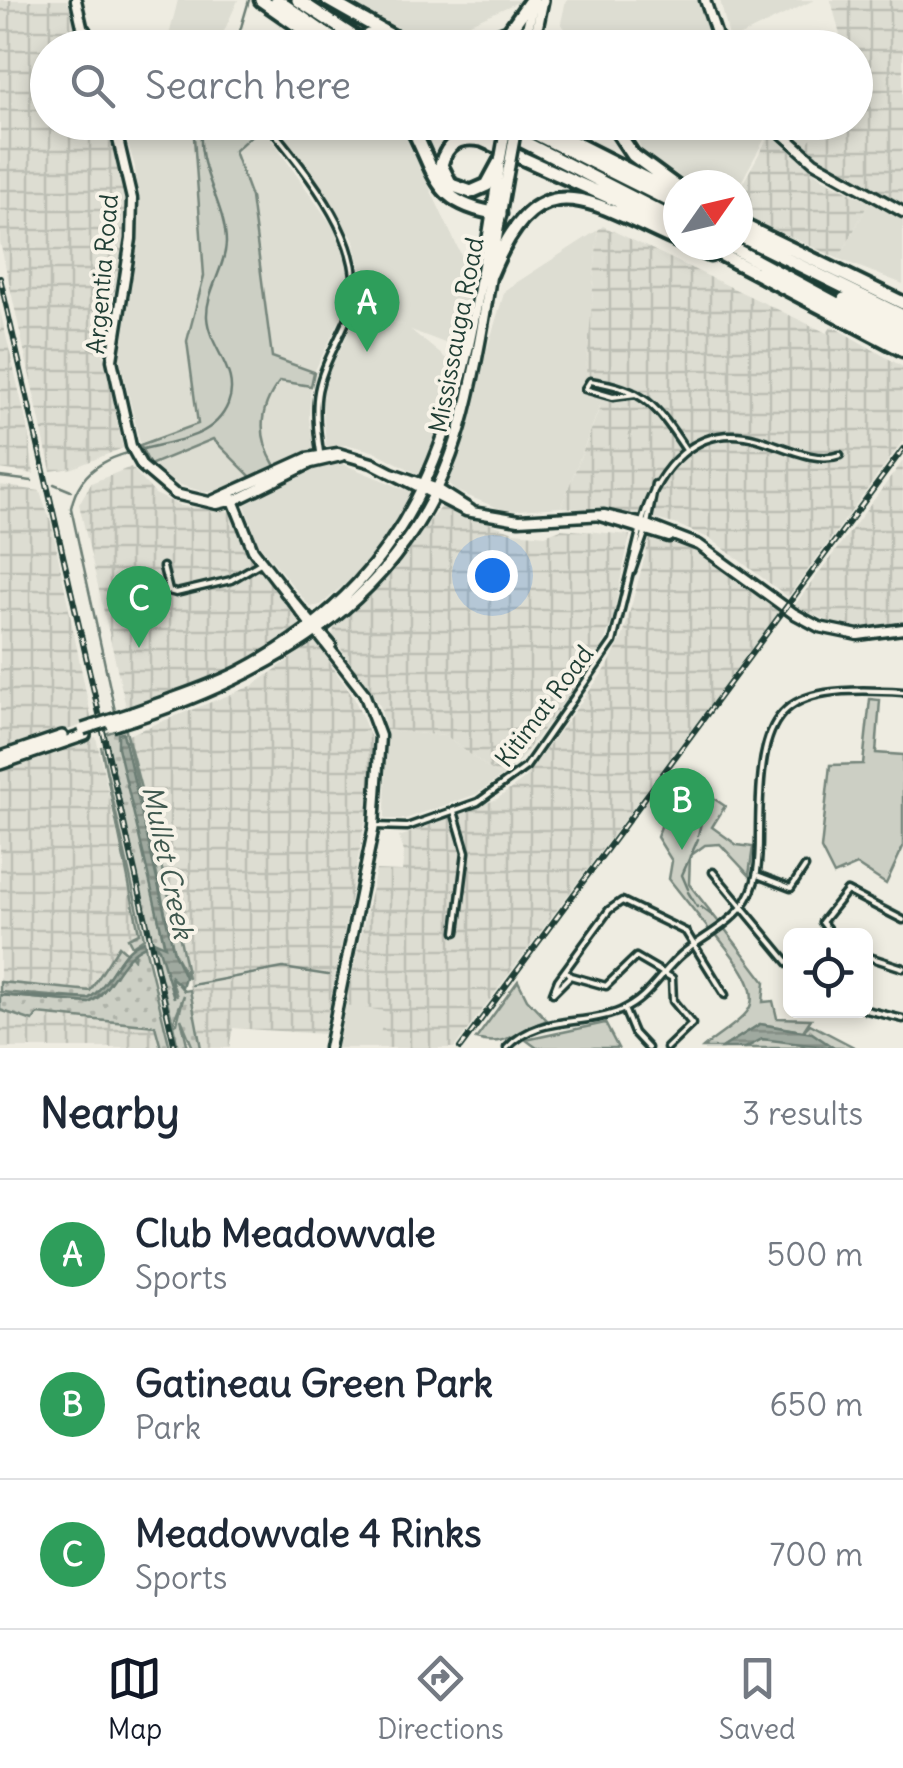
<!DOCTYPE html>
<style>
:root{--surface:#fff;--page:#f2f2f3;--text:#1f2937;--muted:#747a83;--line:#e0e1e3;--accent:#111827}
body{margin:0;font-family:Delius,sans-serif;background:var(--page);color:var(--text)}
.controls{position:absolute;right:30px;bottom:30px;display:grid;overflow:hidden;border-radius:15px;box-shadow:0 5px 15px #0003}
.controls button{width:90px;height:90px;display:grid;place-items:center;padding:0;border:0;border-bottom:2px solid var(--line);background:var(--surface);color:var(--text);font:50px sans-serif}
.compass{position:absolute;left:663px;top:170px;width:90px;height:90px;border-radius:50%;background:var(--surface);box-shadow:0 5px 15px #0003;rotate:56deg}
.you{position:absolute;left:492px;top:575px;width:35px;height:35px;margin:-25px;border:8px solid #fff;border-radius:50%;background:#1a73e8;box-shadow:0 0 0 15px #1a73e833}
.badge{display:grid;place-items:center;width:65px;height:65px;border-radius:50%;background:var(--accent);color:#fff;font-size:32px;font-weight:700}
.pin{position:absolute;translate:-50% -82px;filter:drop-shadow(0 2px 5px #0008)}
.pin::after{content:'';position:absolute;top:52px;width:35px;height:30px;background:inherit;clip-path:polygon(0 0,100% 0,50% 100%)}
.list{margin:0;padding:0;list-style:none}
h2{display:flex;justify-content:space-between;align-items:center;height:130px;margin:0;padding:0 40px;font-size:42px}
h2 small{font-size:32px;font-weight:400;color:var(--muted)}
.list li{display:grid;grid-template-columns:65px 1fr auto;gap:30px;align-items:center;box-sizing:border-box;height:150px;padding:0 40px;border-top:2px solid var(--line)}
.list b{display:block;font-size:38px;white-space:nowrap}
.list p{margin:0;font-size:32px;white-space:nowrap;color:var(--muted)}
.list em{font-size:32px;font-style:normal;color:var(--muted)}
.icon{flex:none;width:55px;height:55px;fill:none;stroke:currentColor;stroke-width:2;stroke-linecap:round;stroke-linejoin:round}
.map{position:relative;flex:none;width:903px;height:1048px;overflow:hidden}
.search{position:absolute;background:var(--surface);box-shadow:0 5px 15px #0003;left:30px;right:30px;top:30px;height:110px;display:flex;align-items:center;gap:25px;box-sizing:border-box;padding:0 35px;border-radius:55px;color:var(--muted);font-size:38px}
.sheet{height:580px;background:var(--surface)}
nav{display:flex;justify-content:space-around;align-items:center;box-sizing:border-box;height:140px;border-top:2px solid var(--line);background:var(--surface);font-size:28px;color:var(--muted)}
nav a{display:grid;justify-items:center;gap:5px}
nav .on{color:var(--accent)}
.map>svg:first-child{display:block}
.built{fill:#ddddd2}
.industrial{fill:url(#industrial-grid)}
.grass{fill:url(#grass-dots);stroke:#76867c;stroke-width:2.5}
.forest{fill:url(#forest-firs);stroke:#76867c;stroke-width:2.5}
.park{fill:#cccfc4;stroke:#76867c;stroke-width:2.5}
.water{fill:url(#water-rules);stroke:#6c7e74;stroke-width:2.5}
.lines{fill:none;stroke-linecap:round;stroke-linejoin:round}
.stream{stroke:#6c7e74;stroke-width:2.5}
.street-casing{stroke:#1f3d34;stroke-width:11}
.secondary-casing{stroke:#1f3d34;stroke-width:15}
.primary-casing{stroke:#1f3d34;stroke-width:16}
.highway-casing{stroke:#1f3d34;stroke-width:19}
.street{stroke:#f7f3e8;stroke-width:4}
.secondary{stroke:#f7f3e8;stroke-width:8}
.primary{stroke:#f7f3e8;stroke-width:9}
.highway{stroke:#f7f3e8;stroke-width:11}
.rail-casing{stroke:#1f3d34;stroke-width:6}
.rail{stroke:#f7f3e8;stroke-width:2.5;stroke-dasharray:8;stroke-linecap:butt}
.primary-bridge-casing{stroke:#1f3d34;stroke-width:16;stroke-linecap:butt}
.primary-bridge{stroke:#f7f3e8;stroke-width:9}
.labels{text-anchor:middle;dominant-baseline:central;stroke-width:8;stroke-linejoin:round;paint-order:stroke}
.street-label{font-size:25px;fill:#1f3d34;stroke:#f7f3e8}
.water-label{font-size:28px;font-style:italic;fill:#3f584f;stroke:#f7f3e8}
</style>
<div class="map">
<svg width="903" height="1048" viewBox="0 0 903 1048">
<defs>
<pattern id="industrial-grid" width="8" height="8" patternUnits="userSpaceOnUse" patternTransform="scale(2.5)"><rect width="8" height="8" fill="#ddddd2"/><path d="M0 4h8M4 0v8" fill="none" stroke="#bdbfb5"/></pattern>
<pattern id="grass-dots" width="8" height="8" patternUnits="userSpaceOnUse" patternTransform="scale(2.5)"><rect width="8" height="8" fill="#cccfc4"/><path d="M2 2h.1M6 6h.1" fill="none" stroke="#afb3a9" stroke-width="1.8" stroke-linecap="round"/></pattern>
<pattern id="forest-firs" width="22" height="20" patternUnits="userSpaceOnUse" patternTransform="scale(2.5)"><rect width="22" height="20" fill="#cccfc4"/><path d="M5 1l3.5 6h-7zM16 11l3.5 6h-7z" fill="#afb3a9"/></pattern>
<pattern id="water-rules" width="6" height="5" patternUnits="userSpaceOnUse" patternTransform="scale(2.5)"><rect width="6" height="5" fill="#9fa99f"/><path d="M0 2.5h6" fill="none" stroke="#818b82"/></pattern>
</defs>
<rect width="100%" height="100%" fill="#eeece1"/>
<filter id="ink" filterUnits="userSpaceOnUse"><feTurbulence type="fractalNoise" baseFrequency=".01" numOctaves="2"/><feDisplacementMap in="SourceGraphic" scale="20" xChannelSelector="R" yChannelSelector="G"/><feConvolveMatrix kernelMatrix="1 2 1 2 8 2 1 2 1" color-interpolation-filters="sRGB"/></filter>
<g filter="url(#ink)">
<path class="built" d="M178,0H238L217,47H166Z
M335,0H523L413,48Z
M566,0H698L713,47H577L561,23Z
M720,0H814L730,41Z
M122,123H193L204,276L187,341L198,424L140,443L119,355L139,219L135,167Z
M274,123H399L471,276L460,349L411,330L455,366L432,459L420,475L376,452L349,445L326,446L322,402L328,374L359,311L405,326L358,309L362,274L354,240Z
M629,123H759L765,138L738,188L694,185L644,154Z
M780,123H823L805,146Z
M262,126L338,234L351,274L347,306L314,372L272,357L254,228L234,151Z
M869,202L903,219V284L839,259Z
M598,230L586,373L600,406L561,507L505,511L456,491L447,482L505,290Z
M280,381L311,386L309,418L314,449L275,466L261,427L266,399Z
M213,439L253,479L227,490L204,492L177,484L150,465Z
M343,464L409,491L413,497L372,560L321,605L310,607L258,543L245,505L313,469Z
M386,730L445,736L501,777L477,794L405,819H385Z
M352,976L454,1048H337Z"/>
<path class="industrial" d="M0,0H67L81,47L48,48V122L106,123L125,198L124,242L103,352L123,448L73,468L51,471L0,242Z
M831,0H903V207L847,177L805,146L823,123L856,122V48L843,47Z
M770,134L822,178L869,202L839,259L738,213V192Z
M603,226L827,333L832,326L903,367V441L788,597L711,539L678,525L635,514L561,507L600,407L586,373L598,230Z
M0,310L28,429L34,474L0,469Z
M903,461V623L877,628L839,626L794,606Z
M131,467L155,494L181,506L233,512L248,550L299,623L297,632L241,668L126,707L79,504L91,483Z
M0,485L40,491L52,526L92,722L0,751Z
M441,506L514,532L545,535L561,529L630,535L612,621L599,655L520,760L501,777L445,736L386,730L380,706L333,637L334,627L399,561Z
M650,538L692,549L714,561L779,612L454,1048H378L384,1011L345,1005L376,870L402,871L404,852L399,837L497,799L523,780L608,666L623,636Z
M315,641L354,698L371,738L373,782L324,1034L233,1028L229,1048H201L181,943L128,735L254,685Z
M96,737L139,933L128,937L129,942L90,991L0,982V770Z
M0,1005L159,1020L166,1048H0Z"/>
<path class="grass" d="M125,727L181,943L188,978L174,953L128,743L120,733L165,949L151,940L105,734Z
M101,746L144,938L132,946L128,938L139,933L138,928Z
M152,945L159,949L177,997L169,973L184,991L190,990L201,1048H193L181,1019L188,1048H178L173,1025L177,1023L184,995L173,1023Z
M119,946L126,952L99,992L88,999L0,992V982L90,991Z
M145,946L170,1048H161L155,1026L38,1014L33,1021L0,1010V995L89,1003L99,997L130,954L134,959L135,951Z"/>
<path class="forest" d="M810,1024L856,1048H834L803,1031Z"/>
<path class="park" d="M193,123H258L262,126L234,151L251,197L272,357L314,372L311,386L280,381C259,407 257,436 275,466L253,479L213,439L150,465L140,445L198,424L187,341L204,276Z
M870,699L880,700L876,753L903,755V847L886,884L857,865L834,875L821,849L830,765L863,764Z
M675,772L725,806L712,827L737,845L753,847L749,875L720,844L705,845L690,856L689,884L721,925L711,932L669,879L672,861L657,837L665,816L650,803Z
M724,928L765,982L763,1002L773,1001L777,1018L811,1019L803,1031L760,1024L722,1048H703C716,1036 737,1025 747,1012C765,989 728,951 715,933Z
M518,981L527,999L547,1020C518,1031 505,1048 476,1039Z
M605,1023L618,1048H537L526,1040Z
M762,1039L795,1041L807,1048H745Z"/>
<path class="water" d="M123,733L174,953L185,977L182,987L171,977L174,998L159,949L151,940L165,946L118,747V734Z
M144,941L145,946C119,957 114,989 89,1003L0,995L88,999C112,984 117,950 144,941Z
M760,1024L812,1033L834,1048L762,1039L745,1048H722Z"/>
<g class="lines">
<path class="stream" d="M235,48L249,0
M0,477L32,481
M54,484L71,491
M115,711L71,508C88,424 203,467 228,404C241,371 209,349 207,317C206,291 225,269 226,243C226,202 192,164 203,122
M704,798L705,800
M698,835L706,803
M688,889L682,875L698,839
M688,892L697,907
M701,907L713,916
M192,985L283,968L328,975"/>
<g class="street-casing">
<path id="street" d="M266,122C306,173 378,253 347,320C321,377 310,386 320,452
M636,394L613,397L585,389L590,381C645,389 656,405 686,450
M642,522C657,469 696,421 758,439C783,446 815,464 840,455
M647,524L655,484
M163,567L169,591L176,593L231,580L262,562
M632,571L645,533
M454,811L466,852L456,932
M374,826L407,827L478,802L526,767L613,642L640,531
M713,872L790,965
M757,875L791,888L805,867
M833,936L822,922L847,891L903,920
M866,956L903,968
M566,971L570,976L553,993L558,980L609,910L622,901L686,932L725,995
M570,976L606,986L636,957L672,978L673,1001L692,1024L667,1048
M624,1009L634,1033L648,1048
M866,1010L903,1019
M507,1048C539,1014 581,1027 620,1011C649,999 660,973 682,954C701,938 726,927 742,907C759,885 759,860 759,834C760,710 773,683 903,692"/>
</g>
<g class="secondary-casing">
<path id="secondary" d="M76,0L87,48
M705,0L721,48
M85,30L93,48
M114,122L132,199L131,239L112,360L131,446L142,466L175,494L217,504L238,499L311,463L341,456
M769,122L814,162L903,212
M389,472L438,489L471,510
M231,495L253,550L364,693L380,736L374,826L329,1048
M212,501L307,458L338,453L372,463L466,511L519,520L604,515L647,525L699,545L793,613L819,627L858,635L903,629
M600,516L669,537
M285,592L331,645"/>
</g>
<g class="primary-casing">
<path id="primary" d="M523,48L534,0
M533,48L543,0
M132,713C168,700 205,689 239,672C449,563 465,379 499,169
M134,719C292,667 420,585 464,414C485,333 493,248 509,166
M0,757L62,736
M0,764L85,735"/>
</g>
<g class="highway-casing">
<path id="highway" d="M261,0L330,48
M277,0L346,48
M298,0L371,48
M328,0L413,48
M368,35L391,48
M523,47L530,48
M467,48L509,31L531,0
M409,122C438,174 431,204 500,214
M464,122L495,139
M485,122L678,221
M512,122L678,205
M533,122L678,195
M611,122L633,155L678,188
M500,161L487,185L471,192L451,185L441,165C447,142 460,136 482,140L622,203
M619,202L678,232
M738,223L903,303
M738,235L903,316
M686,245L710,255
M703,245L903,350
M731,247L903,339
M491,274C539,158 587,201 678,241
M844,299L903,328"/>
</g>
<use href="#street" class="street"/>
<use href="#secondary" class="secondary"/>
<use href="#primary" class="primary"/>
<use href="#highway" class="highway"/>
<g class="rail-casing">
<path id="rail" d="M0,278L175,1048
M460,1048L903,449"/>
</g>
<use href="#rail" class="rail"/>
<g class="primary-bridge-casing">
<path id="primary-bridge" d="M500,161L507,122
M509,166L517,122
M112,726L134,719
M83,729L132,713"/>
</g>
<use href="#primary-bridge" class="primary-bridge"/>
</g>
</g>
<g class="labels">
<g class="street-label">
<text transform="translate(102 274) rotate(-85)">Argentia Road</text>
<text transform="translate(456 335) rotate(-79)">Mississauga Road</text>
<text transform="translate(544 706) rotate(-53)">Kitimat Road</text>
</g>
<g class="water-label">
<text transform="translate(168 862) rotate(78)">Mullet Creek</text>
</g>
</g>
</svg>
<div class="controls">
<button><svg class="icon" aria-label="locate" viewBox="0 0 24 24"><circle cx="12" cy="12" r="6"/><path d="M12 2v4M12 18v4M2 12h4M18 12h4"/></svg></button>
</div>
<svg class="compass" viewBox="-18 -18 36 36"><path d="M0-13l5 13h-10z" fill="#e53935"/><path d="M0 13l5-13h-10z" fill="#747a83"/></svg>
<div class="you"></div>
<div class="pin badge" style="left:367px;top:352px;background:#2e9e5b">A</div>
<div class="pin badge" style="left:682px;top:850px;background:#2e9e5b">B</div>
<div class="pin badge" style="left:139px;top:648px;background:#2e9e5b">C</div>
<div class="search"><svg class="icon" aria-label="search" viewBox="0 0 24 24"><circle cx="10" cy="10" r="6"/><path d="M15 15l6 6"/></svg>Search here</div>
</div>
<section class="sheet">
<h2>Nearby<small>3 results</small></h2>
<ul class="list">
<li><span class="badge" style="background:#2e9e5b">A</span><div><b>Club Meadowvale</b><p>Sports</p></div><em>500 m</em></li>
<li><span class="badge" style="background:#2e9e5b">B</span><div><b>Gatineau Green Park</b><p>Park</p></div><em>650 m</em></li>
<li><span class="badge" style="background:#2e9e5b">C</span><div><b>Meadowvale 4 Rinks</b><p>Sports</p></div><em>700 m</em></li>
</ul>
</section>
<nav>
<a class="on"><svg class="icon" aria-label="map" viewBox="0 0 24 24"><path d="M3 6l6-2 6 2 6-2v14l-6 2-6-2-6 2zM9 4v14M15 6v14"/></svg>Map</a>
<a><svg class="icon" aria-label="directions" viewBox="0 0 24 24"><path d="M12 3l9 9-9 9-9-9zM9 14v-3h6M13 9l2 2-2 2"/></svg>Directions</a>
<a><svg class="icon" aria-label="saved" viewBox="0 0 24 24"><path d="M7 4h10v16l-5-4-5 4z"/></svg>Saved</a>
</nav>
